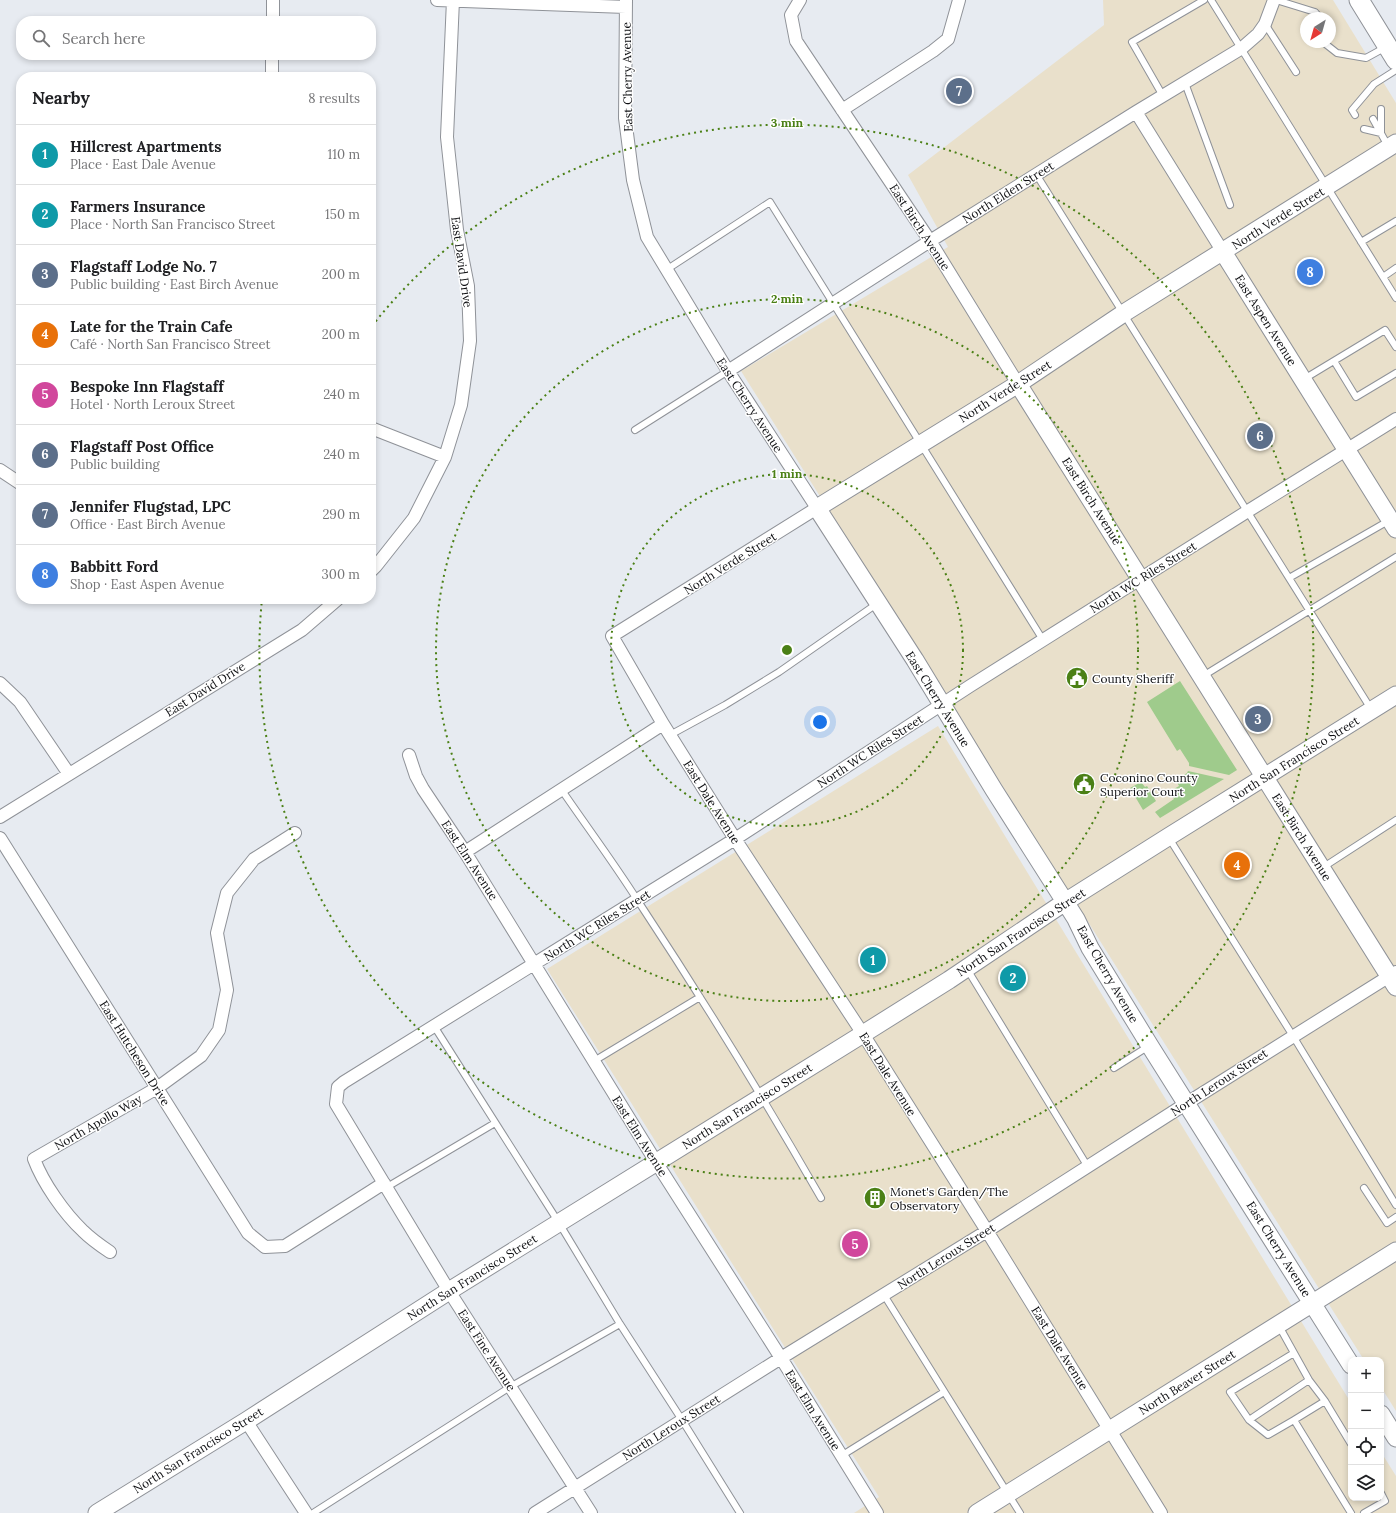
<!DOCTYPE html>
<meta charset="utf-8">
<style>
:root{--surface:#fff;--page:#f2f2f2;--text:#202124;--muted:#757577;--line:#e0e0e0;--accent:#ea580c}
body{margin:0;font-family:Lora,serif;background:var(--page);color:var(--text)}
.controls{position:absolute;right:12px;bottom:12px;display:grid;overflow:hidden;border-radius:8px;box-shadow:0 2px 6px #0003}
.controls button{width:36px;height:36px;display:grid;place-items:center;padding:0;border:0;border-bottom:1px solid var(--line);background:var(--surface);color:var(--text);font:20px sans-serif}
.compass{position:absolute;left:1300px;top:12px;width:36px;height:36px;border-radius:50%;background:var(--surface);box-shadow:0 2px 6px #0003;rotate:217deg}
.you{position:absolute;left:820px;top:722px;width:14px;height:14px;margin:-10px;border:3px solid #fff;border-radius:50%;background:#1a73e8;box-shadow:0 0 0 6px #1a73e833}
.badge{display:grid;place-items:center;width:26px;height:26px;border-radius:50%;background:var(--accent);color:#fff;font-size:13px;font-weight:700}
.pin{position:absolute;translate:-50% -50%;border:2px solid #fff;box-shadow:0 1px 4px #0006}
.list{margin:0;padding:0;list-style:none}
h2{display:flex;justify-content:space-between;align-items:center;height:52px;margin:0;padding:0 16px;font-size:17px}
h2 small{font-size:13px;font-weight:400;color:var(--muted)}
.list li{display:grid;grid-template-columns:26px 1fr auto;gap:12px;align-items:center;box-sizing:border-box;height:60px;padding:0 16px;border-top:1px solid var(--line)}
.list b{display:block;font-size:15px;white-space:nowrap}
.list p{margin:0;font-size:13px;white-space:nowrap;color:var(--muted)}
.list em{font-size:13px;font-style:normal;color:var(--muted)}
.icon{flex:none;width:22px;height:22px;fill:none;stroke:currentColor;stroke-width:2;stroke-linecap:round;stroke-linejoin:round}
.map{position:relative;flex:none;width:1396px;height:1513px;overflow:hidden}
.search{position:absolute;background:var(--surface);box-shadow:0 2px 6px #0003;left:16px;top:16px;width:360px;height:44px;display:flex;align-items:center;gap:10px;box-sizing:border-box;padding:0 14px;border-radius:16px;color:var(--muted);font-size:15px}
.panel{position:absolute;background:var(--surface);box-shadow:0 2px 6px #0003;left:16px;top:72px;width:360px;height:532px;border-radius:16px}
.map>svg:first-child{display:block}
.commercial{fill:#e9e0cb;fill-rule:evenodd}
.green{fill:#9fcb8c}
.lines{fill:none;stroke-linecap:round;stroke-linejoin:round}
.lane-casing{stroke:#8f9298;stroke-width:8}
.street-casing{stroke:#8f9298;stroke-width:14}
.secondary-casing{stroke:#8f9298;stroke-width:19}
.primary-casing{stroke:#8f9298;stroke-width:21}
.lane{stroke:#fff;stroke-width:6}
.street{stroke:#fff;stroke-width:12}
.secondary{stroke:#fff;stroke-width:17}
.primary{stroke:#fff;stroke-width:19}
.ring{fill:none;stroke:#4b8016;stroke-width:2;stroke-dasharray:2 4}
.labels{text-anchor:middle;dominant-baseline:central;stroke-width:3;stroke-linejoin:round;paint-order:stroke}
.street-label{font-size:12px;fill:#0e0f12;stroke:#fff}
.poi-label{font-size:12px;fill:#0e0f12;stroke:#fff;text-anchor:start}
.centre{fill:#4b8016;stroke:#fff;stroke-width:2}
.ring-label{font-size:12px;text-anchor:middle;font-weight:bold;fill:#4b8016;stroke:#fff;stroke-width:3;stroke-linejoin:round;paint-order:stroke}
</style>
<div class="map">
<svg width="1396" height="1513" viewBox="0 0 1396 1513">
<rect width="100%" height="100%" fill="#e7ebf1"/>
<path class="commercial" d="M1103,0H1333L1396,103V1411L1381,1387V1360H1364L741,371L948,247L908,175L1104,25ZM1306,18H1330V42H1306Z
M938,726L1351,1403V1498H1381V1452L1396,1476V1513H854L879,1497L547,969Z"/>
<path class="green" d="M1180,681L1237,770L1229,775L1189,766V763L1180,749L1177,751L1147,702Z
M1188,771L1224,779L1160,818L1155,812L1174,799L1169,792L1179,786L1176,780L1187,773Z
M1141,782L1145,787L1147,786L1156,801L1143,810L1130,788Z"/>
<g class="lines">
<g class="lane-casing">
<path id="lane" d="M1211,0L1396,298
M1276,0L1315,12L1320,18
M1265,24L1296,72
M1323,42L1337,53L1366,58L1386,47
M1185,83L1230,205
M1163,96L1132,42L1204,0
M1355,115L1352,110L1374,84L1396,70
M1373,119L1388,146
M1364,129L1381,133V109
M1036,174L1371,709
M1361,242L1396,221
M666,270L770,202L1043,640
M1383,277L1396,268
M1334,361L1356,397L1396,373
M1304,379L1385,330L1396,347
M635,430L728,371
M1289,578L1390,520
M1203,676L1396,557
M670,735L725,705L779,672L878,603
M561,789C587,827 614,863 638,901C702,998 763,1097 821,1198
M1169,838L1293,1036L1396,1205
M1322,868L1396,820
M967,969L1088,1167
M434,1026L559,1223L620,1324L682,1420L740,1513
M594,1061L700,997
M1114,1068L1149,1046
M387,1187L495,1123
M1364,1188L1387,1223L1396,1217
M884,1295L1020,1513
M1279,1326L1309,1380L1249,1420L1268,1435L1294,1420L1351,1513
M1309,1380L1325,1401
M1249,1420L1230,1392L1294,1353
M1294,1420L1325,1401L1351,1444
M841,1456L944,1392
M313,1513L510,1387L620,1324
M1364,1513L1385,1501L1381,1493"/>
</g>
<g class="street-casing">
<path id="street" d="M437,0L626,7
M626,0L625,118L633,180L647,237L728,371L817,508L612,636L663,724L735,839L863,1034L987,1231L1161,1513
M800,0L791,15L796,41L930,241L1018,384
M273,21V0
M272,77V55
M842,110L933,51L948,39L959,0
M1136,112L1223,252
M728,371L930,241L1136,112L1242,48L1258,34L1265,24L1274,0
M371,428L445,457
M0,470L21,484
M371,571L376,566L414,518L445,457L461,405L470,341L468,286L457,230L447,137L453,0
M0,683L20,702L69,774
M409,755L416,776L423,789L465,852L656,1162L781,1358L877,1513
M0,817L302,630L338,599
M0,838L248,1233L265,1247L285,1246L384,1183
M465,852L663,724
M110,1252C101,1246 91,1239 83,1231C64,1213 43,1183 34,1159L157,1088L201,1056L219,1030L227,990L217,933L227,893L254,859L295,833
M246,1421L306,1513
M535,1513L781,1358L987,1231L1187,1103L1396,972
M591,1513L449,1291L336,1104L338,1087L344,1082L735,839L970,686L1248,511L1396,419"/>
</g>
<g class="secondary-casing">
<path id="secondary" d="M1223,252L1396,529
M1018,384L1396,987
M1351,1365L1150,1046L1090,948L1076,919L994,790L915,660L817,508L1018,384L1124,313L1396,143
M1381,1414L1396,1438
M97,1513L246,1421L449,1291L863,1034L949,980L1065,902L1168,837L1396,695
M977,1513L1396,1251"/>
</g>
<g class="primary-casing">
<path id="primary" d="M1359,0L1396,60"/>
</g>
<use href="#lane" class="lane"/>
<use href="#street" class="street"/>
<use href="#secondary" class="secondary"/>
<use href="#primary" class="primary"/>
</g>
<g class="ring">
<circle cx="787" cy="650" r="176"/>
<circle cx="787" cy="650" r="351"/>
<path d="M372 326A527 527 0 1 1 262 599"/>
</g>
<defs>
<g id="civic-disc" transform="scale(1.15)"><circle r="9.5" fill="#4b8016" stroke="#fff"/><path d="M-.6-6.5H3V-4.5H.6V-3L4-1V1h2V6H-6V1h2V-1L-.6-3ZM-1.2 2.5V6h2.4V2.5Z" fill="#fff"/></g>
<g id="building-disc" transform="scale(1.15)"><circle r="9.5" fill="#4b8016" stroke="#fff"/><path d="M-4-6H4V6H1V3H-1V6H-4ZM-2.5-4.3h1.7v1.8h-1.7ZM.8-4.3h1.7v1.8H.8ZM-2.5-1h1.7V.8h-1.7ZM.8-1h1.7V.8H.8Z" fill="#fff"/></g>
</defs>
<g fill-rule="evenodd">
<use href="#civic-disc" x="1077" y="678"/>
<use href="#civic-disc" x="1084" y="784"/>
<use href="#building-disc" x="875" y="1198"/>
</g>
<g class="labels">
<g class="street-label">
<text transform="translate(627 77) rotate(-91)">East Cherry Avenue</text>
<text transform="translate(1008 192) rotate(-32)">North Elden Street</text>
<text transform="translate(1278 218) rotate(-32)">North Verde Street</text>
<text transform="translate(920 227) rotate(57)">East Birch Avenue</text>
<text transform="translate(462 262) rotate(82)">East David Drive</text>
<text transform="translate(1266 320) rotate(58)">East Aspen Avenue</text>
<text transform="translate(1005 391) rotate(-32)">North Verde Street</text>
<text transform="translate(750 405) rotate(57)">East Cherry Avenue</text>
<text transform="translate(1092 501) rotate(58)">East Birch Avenue</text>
<text transform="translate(730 563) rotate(-32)">North Verde Street</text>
<text transform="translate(1143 577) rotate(-32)">North WC Riles Street</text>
<text transform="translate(205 689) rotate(-32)">East David Drive</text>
<text transform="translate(938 699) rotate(58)">East Cherry Avenue</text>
<text transform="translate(870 751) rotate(-33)">North WC Riles Street</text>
<text transform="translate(1294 759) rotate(-32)">North San Francisco Street</text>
<text transform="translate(712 802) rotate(58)">East Dale Avenue</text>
<text transform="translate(1302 837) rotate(58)">East Birch Avenue</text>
<text transform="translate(470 860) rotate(57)">East Elm Avenue</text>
<text transform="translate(597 925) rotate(-32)">North WC Riles Street</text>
<text transform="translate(1021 932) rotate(-33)">North San Francisco Street</text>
<text transform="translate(1108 974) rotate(60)">East Cherry Avenue</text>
<text transform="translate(135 1053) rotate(58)">East Hutcheson Drive</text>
<text transform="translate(888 1074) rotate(58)">East Dale Avenue</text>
<text transform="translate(1219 1082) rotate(-33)">North Leroux Street</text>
<text transform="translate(747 1106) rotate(-32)">North San Francisco Street</text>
<text transform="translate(98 1122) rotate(-30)">North Apollo Way</text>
<text transform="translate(640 1136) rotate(58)">East Elm Avenue</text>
<text transform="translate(1279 1249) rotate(58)">East Cherry Avenue</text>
<text transform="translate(946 1256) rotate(-32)">North Leroux Street</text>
<text transform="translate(472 1277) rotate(-32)">North San Francisco Street</text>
<text transform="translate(1060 1348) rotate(58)">East Dale Avenue</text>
<text transform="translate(487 1350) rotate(57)">East Fine Avenue</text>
<text transform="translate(1187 1382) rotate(-32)">North Beaver Street</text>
<text transform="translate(813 1410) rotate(58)">East Elm Avenue</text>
<text transform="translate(671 1427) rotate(-32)">North Leroux Street</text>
<text transform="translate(198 1450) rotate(-32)">North San Francisco Street</text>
</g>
<g class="poi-label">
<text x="1092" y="678">County Sheriff</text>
<text x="1100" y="777">Coconino County<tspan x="1100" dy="14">Superior Court</tspan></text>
<text x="890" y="1191">Monet's Garden/The<tspan x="890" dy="14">Observatory</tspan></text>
</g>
</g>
<circle cx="787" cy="650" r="6" class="centre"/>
<g class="ring-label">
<text x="787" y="127">3 min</text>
<text x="787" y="303">2 min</text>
<text x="787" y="478">1 min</text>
</g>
</svg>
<div class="controls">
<button>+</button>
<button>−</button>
<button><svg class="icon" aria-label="locate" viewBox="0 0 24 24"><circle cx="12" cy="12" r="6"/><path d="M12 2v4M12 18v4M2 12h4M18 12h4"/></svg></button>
<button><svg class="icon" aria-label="layers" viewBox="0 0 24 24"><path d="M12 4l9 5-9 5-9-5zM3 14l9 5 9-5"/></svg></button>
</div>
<svg class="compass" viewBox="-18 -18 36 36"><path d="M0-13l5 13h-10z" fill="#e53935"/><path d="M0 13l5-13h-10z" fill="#757577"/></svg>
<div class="you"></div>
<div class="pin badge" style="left:873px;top:960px;background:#0f9aa8">1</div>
<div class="pin badge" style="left:1013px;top:978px;background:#0f9aa8">2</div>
<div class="pin badge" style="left:1258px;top:719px;background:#5c6f8a">3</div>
<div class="pin badge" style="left:1237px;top:865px;background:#e8710a">4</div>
<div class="pin badge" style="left:855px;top:1244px;background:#d1479c">5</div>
<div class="pin badge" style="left:1260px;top:436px;background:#5c6f8a">6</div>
<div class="pin badge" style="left:959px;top:91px;background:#5c6f8a">7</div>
<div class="pin badge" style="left:1310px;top:272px;background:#3f7fe0">8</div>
<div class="search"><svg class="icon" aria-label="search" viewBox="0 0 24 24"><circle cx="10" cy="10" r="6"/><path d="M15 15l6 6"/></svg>Search here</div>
<section class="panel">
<h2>Nearby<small>8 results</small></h2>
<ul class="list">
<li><span class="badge" style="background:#0f9aa8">1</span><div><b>Hillcrest Apartments</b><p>Place · East Dale Avenue</p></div><em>110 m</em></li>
<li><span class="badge" style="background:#0f9aa8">2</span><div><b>Farmers Insurance</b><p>Place · North San Francisco Street</p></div><em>150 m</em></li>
<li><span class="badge" style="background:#5c6f8a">3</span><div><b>Flagstaff Lodge No. 7</b><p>Public building · East Birch Avenue</p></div><em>200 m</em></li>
<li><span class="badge" style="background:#e8710a">4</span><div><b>Late for the Train Cafe</b><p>Café · North San Francisco Street</p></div><em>200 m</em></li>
<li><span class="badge" style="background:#d1479c">5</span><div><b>Bespoke Inn Flagstaff</b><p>Hotel · North Leroux Street</p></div><em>240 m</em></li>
<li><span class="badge" style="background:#5c6f8a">6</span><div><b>Flagstaff Post Office</b><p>Public building</p></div><em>240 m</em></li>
<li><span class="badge" style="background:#5c6f8a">7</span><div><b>Jennifer Flugstad, LPC</b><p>Office · East Birch Avenue</p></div><em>290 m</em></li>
<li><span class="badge" style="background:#3f7fe0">8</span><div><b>Babbitt Ford</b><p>Shop · East Aspen Avenue</p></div><em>300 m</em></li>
</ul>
</section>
</div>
